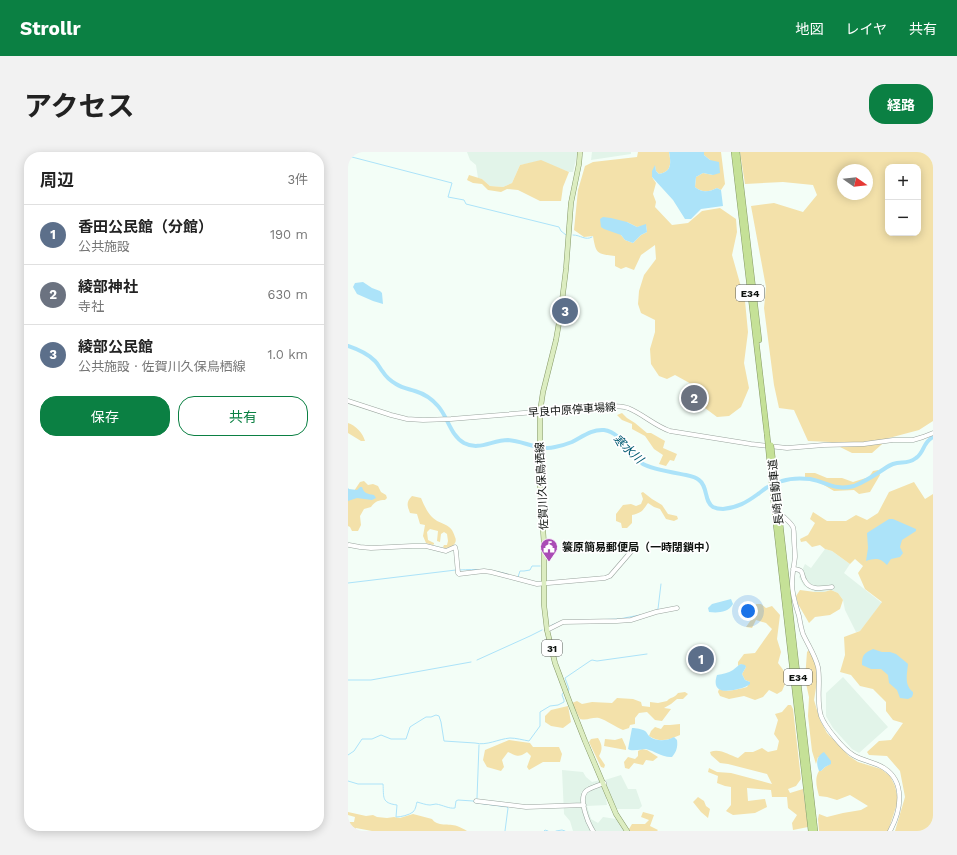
<!DOCTYPE html>
<html lang="ja">
<meta charset="utf-8">
<style>
:root{--surface:#fff;--page:#f2f2f2;--text:#222;--muted:#767676;--line:#e0e0e0;--accent:#0b8043}
body{margin:0;font-family:"Work Sans","Noto Sans JP",sans-serif;background:var(--page);color:var(--text)}
.controls{position:absolute;right:12px;top:12px;display:grid;overflow:hidden;border-radius:8px;box-shadow:0 2px 10px #0003}
.controls button{width:36px;height:36px;display:grid;place-items:center;padding:0;border:0;border-bottom:1px solid var(--line);background:var(--surface);color:var(--text);font:20px sans-serif}
.compass{position:absolute;left:489px;top:12px;width:36px;height:36px;border-radius:50%;background:var(--surface);box-shadow:0 2px 10px #0003;rotate:104deg}
.you{position:absolute;left:400px;top:459px;width:14px;height:14px;margin:-10px;border:3px solid #fff;border-radius:50%;background:#1a73e8;box-shadow:0 0 0 6px #1a73e833}
.badge{display:grid;place-items:center;width:26px;height:26px;border-radius:50%;background:var(--accent);color:#fff;font-size:13px;font-weight:700}
.pin{position:absolute;translate:-50% -50%;border:2px solid #fff;box-shadow:0 1px 4px #0006}
.list{margin:0;padding:0;list-style:none}
h2{display:flex;justify-content:space-between;align-items:center;height:52px;margin:0;padding:0 16px;font-size:17px}
h2 small{font-size:13px;font-weight:400;color:var(--muted)}
.list li{display:grid;grid-template-columns:26px 1fr auto;gap:12px;align-items:center;box-sizing:border-box;height:60px;padding:0 16px;border-top:1px solid var(--line)}
.list b{display:block;font-size:15px;white-space:nowrap}
.list p{margin:0;font-size:13px;white-space:nowrap;color:var(--muted)}
.list em{font-size:13px;font-style:normal;color:var(--muted)}
.actions{display:flex;gap:8px;padding:12px 16px}
.actions a{flex:1;padding:9px 0;border:1px solid var(--accent);border-radius:16px;text-align:center;font-size:14px;color:var(--accent)}
.actions .main{background:var(--accent);color:#fff}
.map{position:relative;flex:none;width:585px;height:679px;overflow:hidden;border-radius:16px}
header{display:flex;align-items:center;gap:24px;box-sizing:border-box;height:56px;padding:0 20px;background:var(--accent);color:#fff}
header strong{font-size:19px}
nav{display:flex;gap:22px;margin-inline-start:auto;font-size:14px}
.intro{display:flex;align-items:center;justify-content:space-between;box-sizing:border-box;height:96px;padding:0 24px}
h1{margin:0;font-size:28px}
.button{padding:10px 18px;border-radius:16px;background:var(--accent);color:#fff;font-size:14px;font-weight:700}
main{display:flex;gap:24px;padding:0 24px}
aside{flex:1;background:var(--surface);border-radius:16px;box-shadow:0 2px 10px #0003}
.map>svg:first-child{display:block}
.built{fill:#e2f4e9}
.green{fill:#f3e1aa;fill-rule:evenodd}
.water{fill:#ace3f9}
.lines{fill:none;stroke-linecap:round;stroke-linejoin:round}
.stream{stroke:#ace3f9;stroke-width:1}
.river{stroke:#ace3f9;stroke-width:4}
.secondary-casing{stroke:#9aa49e;stroke-width:5}
.primary-casing{stroke:#859967;stroke-width:5.5}
.highway-casing{stroke:#859967;stroke-width:6}
.secondary{stroke:#fff;stroke-width:4}
.primary{stroke:#dcedc1;stroke-width:4.5}
.highway{stroke:#c5e197;stroke-width:5}
.highway-bridge-casing{stroke:#859967;stroke-width:6;stroke-linecap:butt}
.highway-bridge{stroke:#c5e197;stroke-width:5}
.labels{text-anchor:middle;dominant-baseline:central;stroke-width:3.5;stroke-linejoin:round;paint-order:stroke}
.shield{fill:#fff;stroke:#565957;stroke-width:1}
.shield-label{font-size:10px;font-weight:bold;fill:#0e120f}
.street-label{font-size:11px;fill:#0e120f;stroke:#fff}
.poi-label{font-size:11px;font-weight:bold;fill:#0e120f;stroke:#fff;text-anchor:start}
.water-label{font-size:12px;font-style:italic;fill:#005971;stroke:#fff}
</style>
<header>
<strong>Strollr</strong>
<nav><a>地図</a><a>レイヤ</a><a>共有</a></nav>
</header>
<div class="intro"><h1>アクセス</h1><a class="button">経路</a></div>
<main>
<aside>
<h2>周辺<small>3件</small></h2>
<ul class="list">
<li><span class="badge" style="background:#5c6f8a">1</span><div><b>香田公民館（分館）</b><p>公共施設</p></div><em>190 m</em></li>
<li><span class="badge" style="background:#6b7280">2</span><div><b>綾部神社</b><p>寺社</p></div><em>630 m</em></li>
<li><span class="badge" style="background:#5c6f8a">3</span><div><b>綾部公民館</b><p>公共施設 · 佐賀川久保鳥栖線</p></div><em>1.0 km</em></li>
</ul>
<div class="actions"><a class="main">保存</a><a>共有</a></div>
</aside>
<div class="map">
<svg width="585" height="679" viewBox="0 0 585 679">
<rect width="100%" height="100%" fill="#f3fef7"/>
<path class="built" d="M119,0H229V3L225,20H221L193,9L172,13L164,31L155,35L142,34L134,27L130,26L128,13L122,8Z
M244,0H283V2L243,8Z
M477,397L484,399L502,412L496,421L534,451L512,479L508,480L497,458L495,448L490,441L483,438L476,440H467L456,434L451,425L457,412L463,416Z
M495,525L540,575L511,601L504,597L485,576L478,564V541Z
M214,618L235,620L238,625L244,630L252,628L257,639L259,653L239,654L243,667L250,671L255,665L268,667L277,679H225L222,669L216,662Z
M273,623L280,637H288L294,654L291,657H268L257,628Z"/>
<path class="green" d="M290,0H321C323,11 324,20 311,22L308,19L307,14L304,25L308,31L305,42L308,50L307,55L324,73L340,71L354,59L372,56L388,67L389,80L384,103L397,149L400,180L396,211L401,236L393,255L381,264L369,265L357,256L356,239L327,223L319,227L311,224L303,212L302,197L307,180V168L293,161L290,152L291,139L296,123L308,107L307,93L293,103L286,118L278,115L273,117L267,114V104C249,102 248,102 245,84L236,85L226,78L230,38L237,14L245,10L289,5ZM279,70L289,75L298,73L299,80L293,83L285,91L277,88L273,83Z
M356,0H373L377,32L373,38L369,36C361,40 354,41 347,35L348,25L355,21L365,23L362,8L356,3Z
M392,0H585V269L571,278L541,286L524,301H504L482,290L460,289L446,258L431,256L426,233L416,156L418,135L403,54L426,51L455,60L469,43L465,33L435,30L397,32ZM540,15H570V81H540ZM495,18H519V42H495Z
M193,8L221,20L215,35L213,49H192L170,38L159,37L153,40L140,38L134,32L125,31L119,28L121,23L134,27L142,34L155,35L164,31L172,13Z
M274,261L279,266L287,271L299,281H303L317,289L315,296L329,302L326,309L322,308L318,314L311,312L315,303L306,297L297,284L284,277V272L274,268L269,263Z
M0,271C7,273 15,281 17,289H13L0,281Z
M530,318L532,323L522,340L511,342L506,338L486,339L464,326L457,325V321H467L479,326H494L505,330L521,325L525,319Z
M16,329L20,333L25,332L30,334L33,340L38,343L39,346L37,348C31,348 27,349 23,355L16,357L12,364L13,373L10,379H4L2,375L0,374V348L12,330Z
M566,330L577,347L585,342V679H547L557,645L552,619L539,604L521,603L519,600L531,589L543,588L555,571L545,568L538,559V550L525,537L512,534L503,523L492,520L497,503L496,485L512,479L534,450L517,437L510,421L515,414L507,407L502,412L484,399L477,397L472,393L464,395L458,389L453,390L452,387L460,383L467,371L462,367L465,360L479,369H498L508,363L519,368L530,361L541,340Z
M295,340L304,347L314,353L320,362L329,364L330,367L326,369L318,367L312,357L306,355L300,351C295,358 294,361 284,363V371L279,376H274L273,371L268,369V362L275,353L283,352L288,354L293,352L295,347L293,341Z
M64,344L73,346C76,353 79,360 84,365C93,374 103,370 107,385C108,387 108,389 107,391C105,395 100,396 96,396L95,395L96,393H99L100,389L99,382L96,380L93,382L92,390L89,389L90,379L82,377L79,380L80,388L86,391V392L85,393L78,391L75,384L77,373L72,372L69,362L62,361C59,353 58,350 64,344Z
M452,438L467,440H476L483,438L490,441L495,448L492,457L482,463L467,465L461,471L450,452L448,444Z
M408,452H413L418,456L424,454L432,463L429,487L433,500L430,511L436,519L437,532L434,539L429,542L421,538L415,545L407,548L396,544L381,547L372,544L370,540L371,537C380,541 390,537 399,535L402,530L397,528L394,522L398,515L393,512L390,514V510L396,502L407,501L424,477L418,471L408,468L404,476L398,475L405,465Z
M461,498L468,513L469,530L466,548L472,568L479,581L501,604L510,610L533,617L542,624L547,634L550,648L548,655L540,679H471L470,667L471,662L479,665L495,661L513,658L520,654L502,643L489,648L479,645L471,644C469,636 466,627 471,619H473L477,615L482,612L470,605L468,612L464,599L460,564L461,545L457,527L459,500Z
M337,540L340,542L335,547H329L323,552L316,556L323,557L314,569L307,568L299,560L291,561L287,566V572L282,573L281,576L275,578C268,575 258,568 251,566C244,565 239,569 232,567L224,551L229,549L234,552L244,550L264,551L269,546L285,547L293,550L294,554L302,555V550L310,551L319,549C322,545 327,546 330,541Z
M440,553H443L445,557L453,627L448,634L440,637L442,641L455,637L460,675L445,678L444,671L449,663L440,656L439,645H424L423,638L399,636L400,649L417,647L419,655L407,661L385,663L378,659L383,653V635L377,634L369,631L370,624L360,620L361,616L369,620L383,621L424,632L419,622L380,612L372,611L363,603L362,600C372,596 381,603 390,606L397,600H405L414,596L420,600L429,598L431,589L426,582L430,568L427,562L434,560Z
M220,554L223,570L215,576L203,574L197,570V564L203,558Z
M332,572V583C320,588 313,591 301,584L303,579L307,575L313,577L316,573H322Z
M250,586C254,592 255,597 251,604L257,613L256,616L253,615L241,590L243,587Z
M274,586L278,595V598L256,594L257,587L267,588Z
M161,588L182,591L185,595H211L214,602L212,610H195L181,618L179,615L183,604L179,600C170,606 169,604 160,600L154,608L156,615L153,619L139,615L135,608L137,598Z
M294,597L299,598L310,605L305,609L298,608L295,613L286,611L281,617L277,616L276,610L280,605L287,607L290,604V599Z
M350,645L356,649L358,654L362,657L360,666L353,660L345,650Z
M0,660L18,664L25,663L29,665L39,666L46,665L52,666L65,662L84,667C89,675 101,671 109,674C112,675 116,677 119,679H24L8,676V677L0,676V670H6L7,665L0,663Z
M295,660L306,663L302,674L310,678L309,679H282L281,677L284,672H297L301,668L293,665Z"/>
<path class="water" d="M321,0H356V3L362,8L371,10L372,21L365,23L355,21L348,25L347,35C354,41 361,40 369,36L373,38L375,54L353,57L343,67H337L325,48L304,25V19L307,13L308,19L311,22C324,20 323,11 321,0Z
M255,65L263,66L279,70L289,75L298,72L299,80L293,83L285,91L277,88L273,83L256,77L253,75L252,67Z
M15,130L24,136L32,139L34,141L35,152L25,149L9,142L5,135L7,131Z
M12,335H14C16,341 19,342 26,343L28,346L24,348L9,346L0,349V336L1,337L9,338Z
M541,367H545L568,377V379L554,388L552,395L555,401L552,405L543,407L539,413C532,406 528,406 518,409L520,396L519,381L522,379Z
M383,447L385,452C380,461 369,461 361,460L360,456L364,452Z
M525,497L534,500H542L548,502L559,511L560,512C559,523 556,533 565,540V542L564,545L560,547L552,546L549,538L541,531L540,523L533,517H523L514,513C514,503 516,501 525,497Z
M393,512L397,513L398,515L394,522L397,528L402,530V532C398,535 395,536 390,537C378,540 363,541 369,523C375,522 380,521 385,518C388,516 390,513 393,512Z
M284,576C288,576 294,577 297,579C299,580 299,582 301,584C308,590 319,589 326,585L329,588C330,596 328,600 324,605C315,606 307,599 298,597C294,597 288,599 282,598L280,597Z
M476,600L483,609V612L477,615L473,619H471C468,612 468,604 476,600Z"/>
<g class="lines">
<path class="stream" d="M0,4L104,31L100,45L116,48L118,52L122,53L211,75L213,79L218,83
M225,83C233,83 237,89 244,85
M111,418C130,417 141,417 159,422
M170,425L172,419H176L182,418L184,414H192
M0,431L108,418
M308,458L310,457L313,432
M214,469L271,467L292,463
M204,473L209,471
M129,508L182,484L194,478
M0,528H23L123,510
M220,539L221,537L217,526L242,509L244,508L249,509L299,502
M0,603L6,599L14,587H24L33,583L43,587H58L62,575L65,573L78,565H83L88,563L91,564L93,570L96,589L127,591C139,594 150,587 162,586C168,586 175,588 181,589L192,574V560L202,554L210,553L216,550V548L214,543L215,541
M0,629L10,632H35C36,645 33,651 49,653L48,665C53,665 61,663 65,660C68,657 68,653 69,650C73,651 78,653 82,653C84,653 86,652 88,652C95,653 101,657 107,656L108,649L110,648L125,649L129,651L159,655L160,656L157,679
M129,646L131,593
M196,679L197,678L200,679
M208,679L214,678L217,679"/>
<path class="river" d="M0,194C9,197 20,202 27,209C31,213 32,217 35,220C38,225 43,229 48,232C54,236 61,237 67,239C77,242 84,247 90,254C100,265 102,283 116,291C131,299 144,288 160,288C176,289 191,299 207,295C213,294 219,292 224,290C234,285 244,277 256,278C273,280 282,303 295,312C303,317 328,321 338,323C343,324 348,325 351,328C360,334 356,350 365,355C369,357 372,357 375,357C389,356 399,350 410,342C413,340 415,338 418,336C423,333 429,331 434,329C443,326 453,326 462,327C479,330 486,339 506,334C516,330 527,323 536,317C539,315 542,313 545,312C554,309 559,313 568,306C577,300 574,291 585,285"/>
<g class="secondary-casing">
<path id="secondary" d="M0,249L43,263L59,267L75,268L103,267L261,254C268,254 274,254 280,256C295,262 307,274 322,279L403,292L439,296L476,293L516,292L545,288H565L575,285L585,281
M436,365C439,368 443,371 445,375C446,378 446,383 446,386C446,392 447,399 447,405C446,414 444,423 444,432C444,443 448,454 451,464C452,470 453,476 455,482C460,493 467,503 470,515C473,531 468,548 473,564C477,575 495,597 505,603C515,609 527,610 536,616C558,630 553,659 542,679
M1,393L12,395L23,396L64,394H78L98,399L107,395L108,399L110,421L111,422L136,419L143,420L189,432L257,426L262,424L287,395
M445,417C458,418 452,422 457,429C462,439 475,436 484,435
M199,478L215,470L269,469L283,468L308,460L329,456
M128,649L178,655L236,653
M245,679C240,671 230,647 238,639C243,635 250,634 256,631"/>
</g>
<g class="primary-casing">
<path id="primary" d="M232,0L231,12L223,51L218,117L212,165L208,188L195,240L192,260V334L196,392V453L199,478L207,511L222,551L237,589L268,662L279,679"/>
</g>
<g class="highway-casing">
<path id="highway" d="M386,0L419,282
M389,0L411,188
M432,371L467,679
M428,372L463,679"/>
</g>
<use href="#secondary" class="secondary"/>
<use href="#primary" class="primary"/>
<use href="#highway" class="highway"/>
<g class="highway-bridge-casing">
<path id="highway-bridge" d="M419,282L428,372
M423,293L432,371"/>
</g>
<use href="#highway-bridge" class="highway-bridge"/>
</g>
<defs>
<g id="civic-pin" transform="scale(0.9)"><path d="M0 17L-7.5 6A9.5 9.5 0 1 1 7.5 6Z" fill="#aa4cb5" stroke="#fff"/><path d="M-.6-6.5H3V-4.5H.6V-3L4-1V1h2V6H-6V1h2V-1L-.6-3ZM-1.2 2.5V6h2.4V2.5Z" fill="#fff"/></g>
</defs>
<g fill-rule="evenodd">
<use href="#civic-pin" x="201" y="395"/>
</g>
<g class="labels">
<g class="shield">
<rect x="388" y="133" width="28" height="16" rx="3"/>
<rect x="194" y="488" width="20" height="16" rx="3"/>
<rect x="436" y="517" width="28" height="16" rx="3"/>
</g>
<g class="shield-label">
<text x="402" y="141">E34</text>
<text x="204" y="496">31</text>
<text x="450" y="525">E34</text>
</g>
<g class="street-label">
<text transform="translate(224 258) rotate(-4)">早良中原停車場線</text>
<text transform="translate(194 334) rotate(-93)">佐賀川久保鳥栖線</text>
<text transform="translate(428 340) rotate(-96)">長崎自動車道</text>
</g>
<g class="poi-label">
<text x="214" y="395">簑原簡易郵便局（一時閉鎖中）</text>
</g>
<g class="water-label">
<text transform="translate(280 297) rotate(43)">寒水川</text>
</g>
</g>
</svg>
<div class="controls">
<button>+</button>
<button>−</button>
</div>
<svg class="compass" viewBox="-18 -18 36 36"><path d="M0-13l5 13h-10z" fill="#e53935"/><path d="M0 13l5-13h-10z" fill="#767676"/></svg>
<div class="you"></div>
<div class="pin badge" style="left:353px;top:507px;background:#5c6f8a">1</div>
<div class="pin badge" style="left:346px;top:246px;background:#6b7280">2</div>
<div class="pin badge" style="left:217px;top:159px;background:#5c6f8a">3</div>
</div>
</main>
